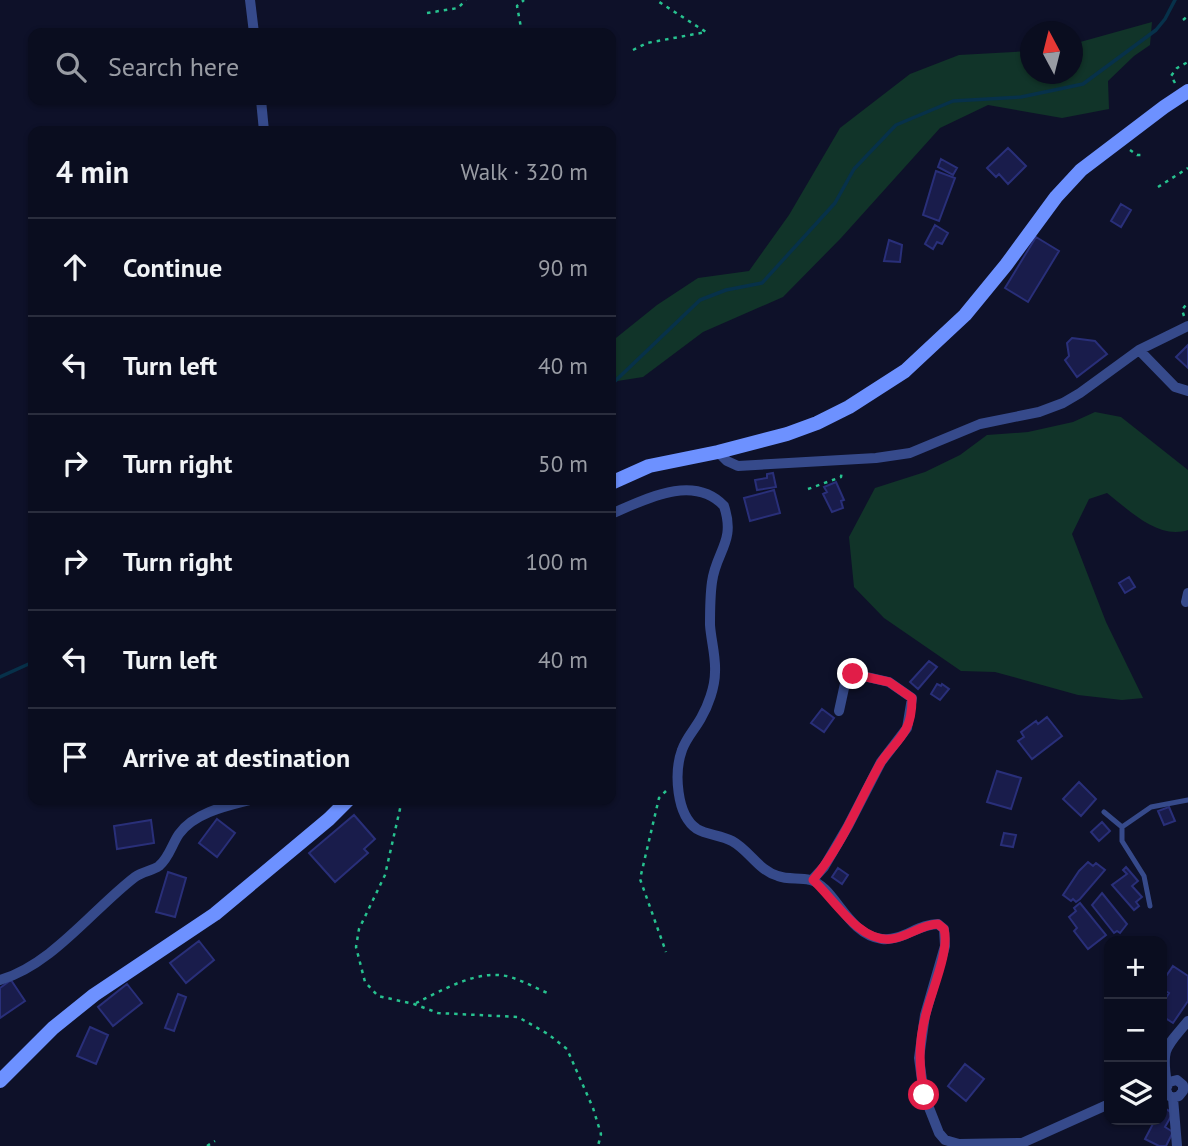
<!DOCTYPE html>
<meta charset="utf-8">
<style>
:root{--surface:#0a0d1f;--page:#131628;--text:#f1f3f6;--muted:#999ca4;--line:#2a2d3d}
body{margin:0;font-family:"PT Sans",sans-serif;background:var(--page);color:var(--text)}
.controls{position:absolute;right:21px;bottom:21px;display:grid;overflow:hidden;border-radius:14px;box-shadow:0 2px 5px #0004}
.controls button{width:63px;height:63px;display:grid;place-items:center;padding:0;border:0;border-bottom:2px solid var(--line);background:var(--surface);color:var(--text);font:35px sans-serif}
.compass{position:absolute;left:1020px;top:21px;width:63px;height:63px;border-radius:50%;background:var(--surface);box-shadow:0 2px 5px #0004;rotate:353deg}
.stop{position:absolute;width:21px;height:21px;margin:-16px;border:5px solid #e11d48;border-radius:50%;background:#fff}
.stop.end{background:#e11d48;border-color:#fff;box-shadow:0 2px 7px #0008}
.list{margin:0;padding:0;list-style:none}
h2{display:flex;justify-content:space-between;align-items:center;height:91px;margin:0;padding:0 28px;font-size:30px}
h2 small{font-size:23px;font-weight:400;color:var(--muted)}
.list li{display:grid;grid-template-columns:46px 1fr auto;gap:21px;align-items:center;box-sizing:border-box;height:98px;padding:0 28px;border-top:2px solid var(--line)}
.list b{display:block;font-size:26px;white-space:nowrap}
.list em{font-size:23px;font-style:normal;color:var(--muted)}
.icon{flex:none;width:38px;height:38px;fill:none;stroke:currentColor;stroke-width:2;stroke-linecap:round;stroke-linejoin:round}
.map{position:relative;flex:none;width:1188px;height:1146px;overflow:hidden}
.search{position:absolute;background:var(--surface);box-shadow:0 2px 5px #0004;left:28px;top:28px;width:588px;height:77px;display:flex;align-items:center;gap:18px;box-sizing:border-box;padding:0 24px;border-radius:14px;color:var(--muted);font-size:26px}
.panel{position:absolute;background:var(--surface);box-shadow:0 2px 5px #0004;left:28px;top:126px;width:588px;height:679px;border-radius:14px}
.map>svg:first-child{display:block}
.green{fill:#113429}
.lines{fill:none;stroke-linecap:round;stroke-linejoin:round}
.stream{stroke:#07314a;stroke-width:3.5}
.building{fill:#191c4b;stroke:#292f79;stroke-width:2}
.path{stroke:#27c28f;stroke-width:2.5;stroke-dasharray:3.5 5;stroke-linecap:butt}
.service{stroke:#364a8b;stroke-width:5}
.minor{stroke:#364a8b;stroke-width:10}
.secondary{stroke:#6d91ff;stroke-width:14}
.route{stroke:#e11d48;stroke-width:9}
</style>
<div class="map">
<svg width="1188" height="1146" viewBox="0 0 1188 1146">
<rect width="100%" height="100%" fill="#0e1129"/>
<path class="green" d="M1152,22L1150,45L1134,56L1108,81L1109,109L1062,118L988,105L940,128L841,238L783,297L703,332L643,377L611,382V342L657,305L698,278L749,271L789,215L840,128L910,74L959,55L1030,51V74H1072L1073,44Z
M1095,412L1121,417L1188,470V530C1158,540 1129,510 1107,493L1089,499L1072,534L1106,622L1143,698L1122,700L1078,695L995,672L961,671L884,618L854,587L849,537L875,488L925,472L960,455L987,435L1028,432L1073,422Z"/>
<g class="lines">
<path class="stream" d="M611,385L700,300L726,290L762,283L835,203L854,169L896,125L953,101L1021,97L1083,84L1156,30L1165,19L1175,0
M0,677L33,662"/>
</g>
<path class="building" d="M1008,148L1026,166L1008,184L999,174L996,177L987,168Z
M941,159L957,168L953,175L938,167Z
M936,171L955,178L939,221L923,215Z
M1121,204L1131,210L1121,227L1111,221Z
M935,225L948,233L942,244L937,242L933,249L925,244Z
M1036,237L1059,251L1028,302L1005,288Z
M889,240L902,245L900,262L884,261Z
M1072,338L1095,341L1107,354L1077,377L1065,360L1069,356L1067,343Z
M1188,345V368L1176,357Z
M773,473L776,487L757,490L755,480L767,478V474Z
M836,482L844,500L841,501L843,508L832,512L823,494L827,492L824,487Z
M774,490L780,513L750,521L744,498Z
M1129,577L1135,587L1125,593L1119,583Z
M929,661L937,667L918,689L910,682Z
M937,684L941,686L942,684L949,689L940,700L931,694Z
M822,709L834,718L824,732L811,723Z
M1047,717L1062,736L1032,759L1018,741L1024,737L1021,732L1036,721L1038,724Z
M997,771L1021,778L1011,809L987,802Z
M1079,782L1096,799L1081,816L1063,799Z
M1169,807L1175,821L1164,825L1158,811Z
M354,815L375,839L364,849L368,853L335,882L309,853Z
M217,819L235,833L217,857L199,843Z
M151,820L154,843L117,849L114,826Z
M1102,822L1110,831L1099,841L1091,832Z
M1004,833L1016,835L1013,847L1001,845Z
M1088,862L1093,866L1096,863L1105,870L1080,899L1076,902L1073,899L1071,901L1063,895L1079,871Z
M1126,867L1138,881L1132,886L1142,897L1136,902L1139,906L1134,910L1112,885L1127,874L1123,870Z
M838,868L848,875L842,884L832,877Z
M168,872L186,878L175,917L156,912Z
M1102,893L1127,924L1120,933L1117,931L1114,933L1092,905Z
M1080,903L1106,935L1088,949L1074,931L1077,928L1069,917L1076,911L1074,908Z
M199,941L214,960L186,983L170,963Z
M1173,966L1188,976V1001L1173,1023L1162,1016V1004L1169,993L1162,989V982Z
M11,980L25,1001L0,1018V988Z
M127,984L142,1003L113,1026L98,1007Z
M178,994L186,997L174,1031L165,1028Z
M90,1027L108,1035L96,1064L77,1056Z
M965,1064L984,1079L966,1101L948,1086Z
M1162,1107L1173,1113L1165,1127L1173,1132L1166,1146H1159L1145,1139L1155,1120H1162Z"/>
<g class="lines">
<path class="path" d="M427,13L458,8L466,0
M1183,20L1188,16
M522,33L517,6L524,0
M633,50L647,43L706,32L656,0
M1175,83L1171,76L1177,68L1188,62
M1130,150L1137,155H1142
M1158,187L1188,168
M1184,316L1182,310L1188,302
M808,489L841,477L842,470
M666,791L659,798L640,879L666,952
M402,800L385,875L359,929L356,947L365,982L378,996L414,1004L438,1013L518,1017L548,1034L567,1049L593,1108L601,1134L598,1146
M416,1003C443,990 479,968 510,977C524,981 537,989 550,994
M207,1146L215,1141"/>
<path class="service" d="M1104,812L1122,827L1151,807L1188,800
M1122,827V841L1144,876L1150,906"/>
<path class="minor" d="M250,0L254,33
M261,100L264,131
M1139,350L1175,387L1188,391
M718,452L727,461L738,466L876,458L910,453L980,424L1039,412L1063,403L1080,393L1139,350L1188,326
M611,514C644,500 693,473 724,506C736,542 716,551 712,582C710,596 710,611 710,625C711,640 716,657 715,672C715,687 708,706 701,718C695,729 686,738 682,750C674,772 676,815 697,829C707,835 721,835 732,841C749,850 759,871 778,876C788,880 800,877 810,880C835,886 847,935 882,939C903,941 918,924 938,924L944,929L945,946L925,1015L919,1058L924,1095L939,1133L945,1140L959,1144L1022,1143L1109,1104
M1186,602L1188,593
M812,880L824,867L848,826L881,762L907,728L912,698L889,682L854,674L846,679L839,711
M0,980C52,965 93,909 135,877C143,871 152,871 159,866C169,858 172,844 179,834C194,813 226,806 250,800
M1167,1084C1161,1047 1166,1048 1188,1021
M1173,1098L1179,1096L1183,1091V1085L1177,1080L1169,1082L1166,1089L1168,1095L1173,1098L1177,1146"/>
<path class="secondary" d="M611,483L649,466L718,452L787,434L817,423L849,407L905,371L965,315L1006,265L1056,197L1081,170L1164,107L1188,91
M0,1081L53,1028L94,995L215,914L329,819L348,800"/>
</g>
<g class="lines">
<path class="route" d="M853,674L889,682L912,698C912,708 911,720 906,729C899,742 887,752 880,764C858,803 842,846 813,880C834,899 859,942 890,939C907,938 921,924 938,924L944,929C950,951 931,992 926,1014C918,1042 919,1067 924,1095"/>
</g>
</svg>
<div class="controls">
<button>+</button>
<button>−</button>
<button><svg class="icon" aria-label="layers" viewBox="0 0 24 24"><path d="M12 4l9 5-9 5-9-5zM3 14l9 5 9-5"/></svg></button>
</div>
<svg class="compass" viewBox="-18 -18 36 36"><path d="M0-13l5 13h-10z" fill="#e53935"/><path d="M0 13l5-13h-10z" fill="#999ca4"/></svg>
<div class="stop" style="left:924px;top:1095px"></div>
<div class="stop end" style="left:853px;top:674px"></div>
<div class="search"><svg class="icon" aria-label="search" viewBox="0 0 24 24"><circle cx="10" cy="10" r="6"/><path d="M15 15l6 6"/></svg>Search here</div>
<section class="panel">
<h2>4 min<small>Walk · 320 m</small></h2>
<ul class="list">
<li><svg class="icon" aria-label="ahead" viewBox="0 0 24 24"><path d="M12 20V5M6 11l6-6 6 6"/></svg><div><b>Continue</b></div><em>90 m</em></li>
<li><svg class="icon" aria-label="left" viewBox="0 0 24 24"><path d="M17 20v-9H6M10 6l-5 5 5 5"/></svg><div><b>Turn left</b></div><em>40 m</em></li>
<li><svg class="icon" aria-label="right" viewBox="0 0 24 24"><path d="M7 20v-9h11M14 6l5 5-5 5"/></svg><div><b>Turn right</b></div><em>50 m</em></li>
<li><svg class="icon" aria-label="right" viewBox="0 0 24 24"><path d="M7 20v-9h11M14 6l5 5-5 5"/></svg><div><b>Turn right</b></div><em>100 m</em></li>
<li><svg class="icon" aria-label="left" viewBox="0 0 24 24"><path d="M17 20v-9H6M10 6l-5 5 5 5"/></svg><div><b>Turn left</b></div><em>40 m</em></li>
<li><svg class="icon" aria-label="arrive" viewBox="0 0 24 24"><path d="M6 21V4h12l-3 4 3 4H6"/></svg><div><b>Arrive at destination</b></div></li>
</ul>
</section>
</div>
